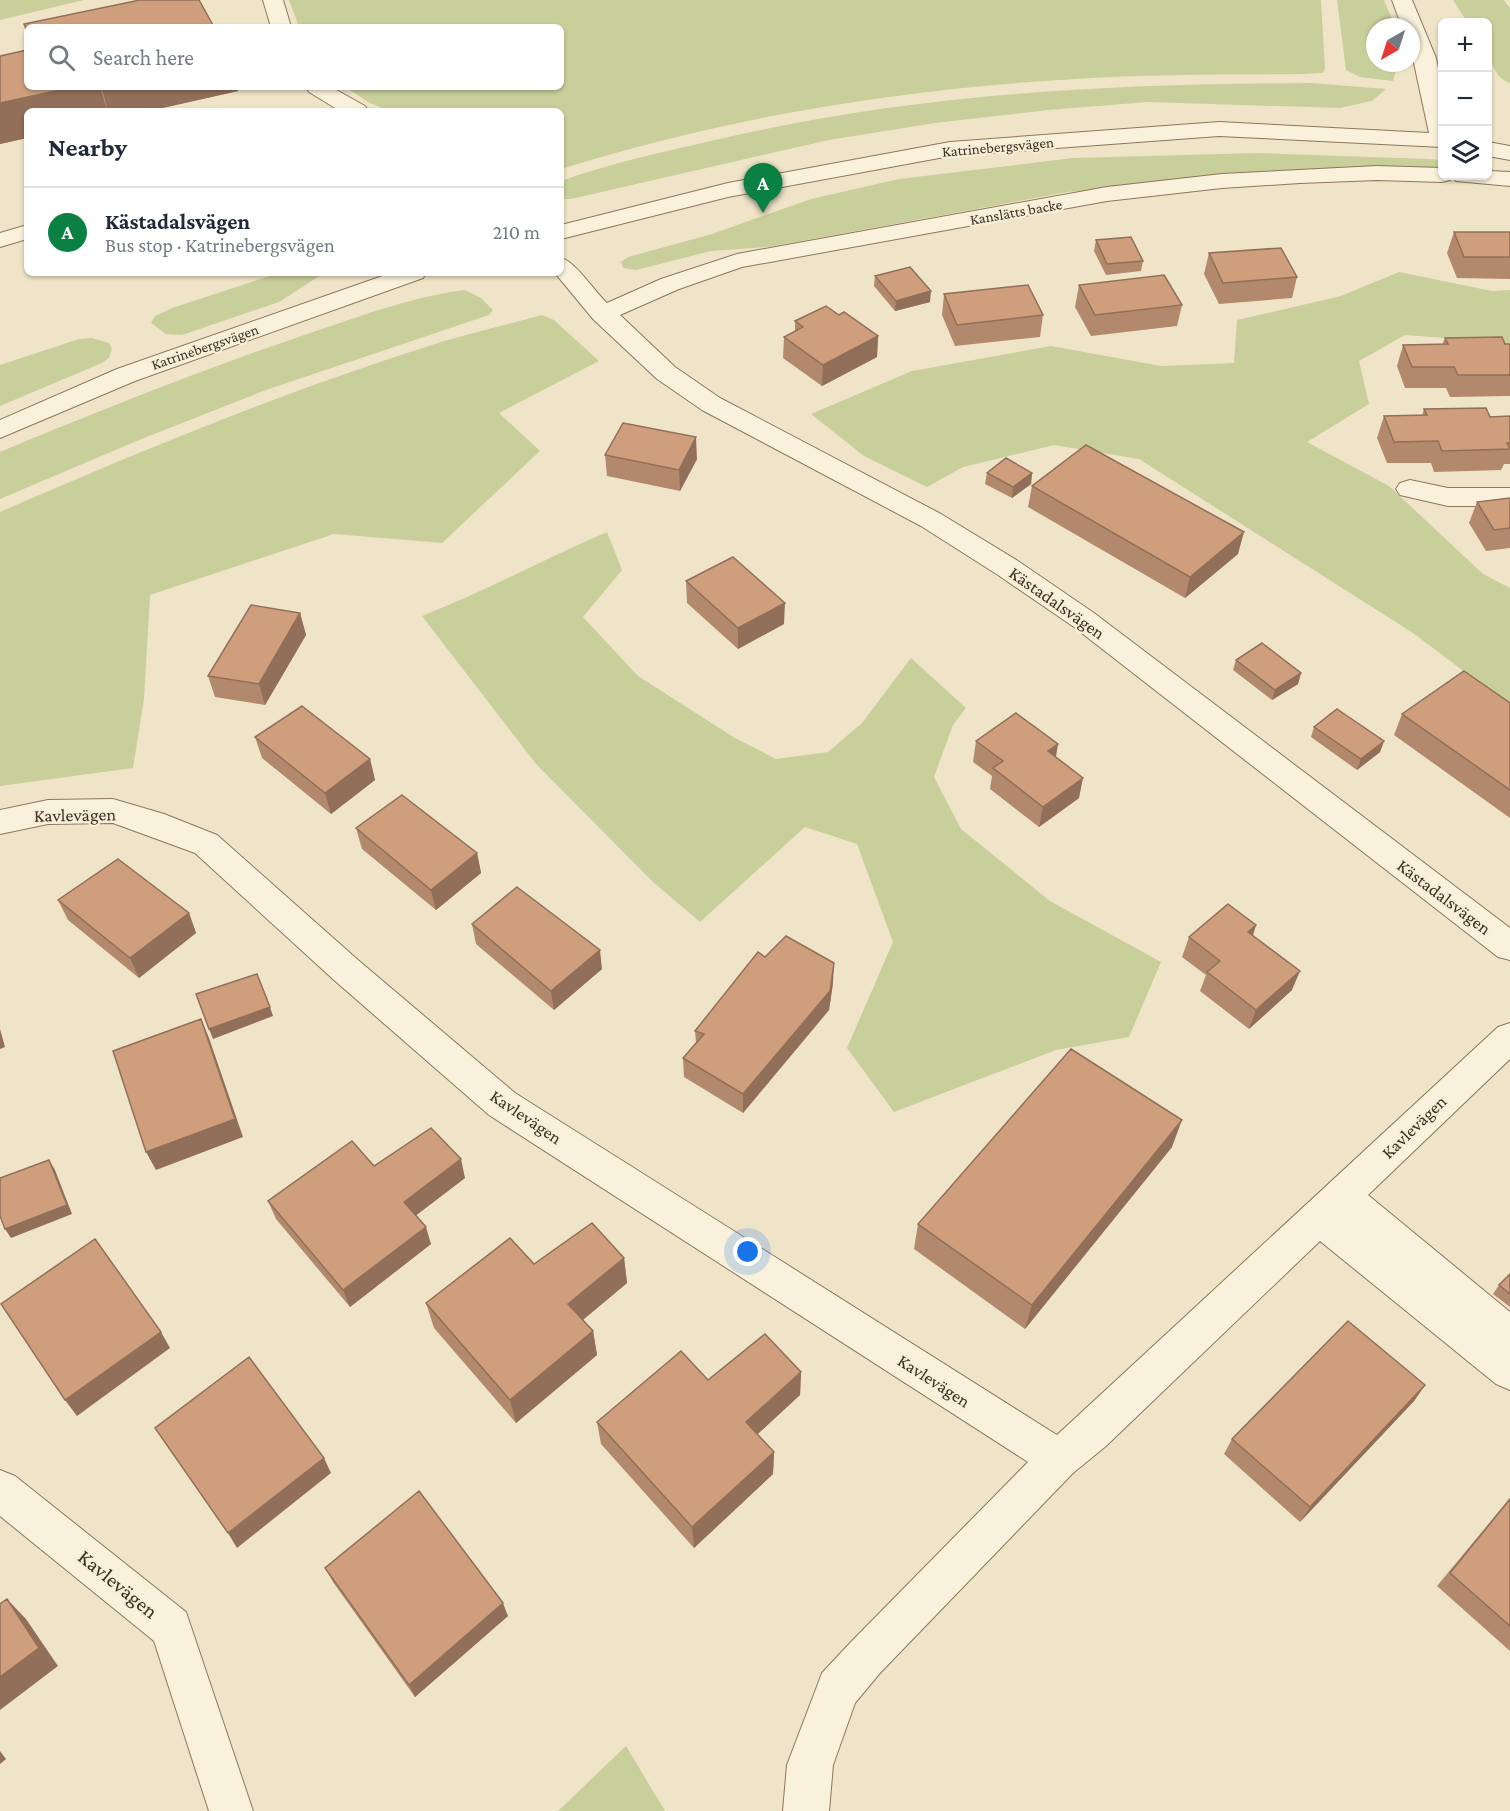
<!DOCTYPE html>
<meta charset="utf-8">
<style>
:root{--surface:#fff;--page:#f2f2f3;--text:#1f2937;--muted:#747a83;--line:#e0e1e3;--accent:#0b8043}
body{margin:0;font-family:"Crimson Pro",serif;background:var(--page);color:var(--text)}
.controls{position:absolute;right:18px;top:18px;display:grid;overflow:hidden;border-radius:9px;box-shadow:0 2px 4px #0004}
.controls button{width:54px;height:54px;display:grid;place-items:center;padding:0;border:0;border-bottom:2px solid var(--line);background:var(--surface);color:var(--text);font:30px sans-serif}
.compass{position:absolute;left:1366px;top:18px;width:54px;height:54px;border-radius:50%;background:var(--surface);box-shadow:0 2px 4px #0004;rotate:219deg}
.you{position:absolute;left:748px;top:1252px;width:21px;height:21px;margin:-15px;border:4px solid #fff;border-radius:50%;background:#1a73e8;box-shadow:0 0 0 9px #1a73e833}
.badge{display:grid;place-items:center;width:39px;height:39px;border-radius:50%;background:var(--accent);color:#fff;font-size:20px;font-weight:700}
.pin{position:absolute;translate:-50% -50px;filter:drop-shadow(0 2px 3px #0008)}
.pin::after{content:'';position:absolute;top:32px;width:21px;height:18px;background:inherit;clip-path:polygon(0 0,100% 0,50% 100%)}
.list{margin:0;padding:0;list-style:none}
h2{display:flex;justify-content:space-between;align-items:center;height:78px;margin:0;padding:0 24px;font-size:26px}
h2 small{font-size:20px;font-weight:400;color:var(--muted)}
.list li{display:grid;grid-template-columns:39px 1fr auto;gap:18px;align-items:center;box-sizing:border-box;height:90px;padding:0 24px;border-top:2px solid var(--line)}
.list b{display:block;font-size:22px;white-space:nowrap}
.list p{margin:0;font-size:20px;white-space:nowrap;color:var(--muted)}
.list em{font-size:20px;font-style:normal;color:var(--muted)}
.icon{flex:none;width:33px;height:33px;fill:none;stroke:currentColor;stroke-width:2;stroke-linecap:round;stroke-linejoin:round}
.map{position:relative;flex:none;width:1510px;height:1811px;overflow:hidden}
.search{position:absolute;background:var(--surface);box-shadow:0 2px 4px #0004;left:24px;top:24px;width:540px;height:66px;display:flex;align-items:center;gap:15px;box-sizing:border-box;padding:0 21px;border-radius:9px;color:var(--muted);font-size:22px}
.panel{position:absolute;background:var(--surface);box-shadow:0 2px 4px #0004;left:24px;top:108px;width:540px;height:168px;border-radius:9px}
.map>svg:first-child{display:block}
.green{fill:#c9cf9b}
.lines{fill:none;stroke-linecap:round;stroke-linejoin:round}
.minor-casing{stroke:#8d765c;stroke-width:2}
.minor{fill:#faf1dc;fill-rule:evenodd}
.wall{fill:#b2896c}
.shaded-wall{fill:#916f58}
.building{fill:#cf9f7d;stroke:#916f58;stroke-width:1.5}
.labels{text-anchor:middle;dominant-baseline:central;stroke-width:4.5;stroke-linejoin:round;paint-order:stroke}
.far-street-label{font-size:15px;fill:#3d2e20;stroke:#f7eed8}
.street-label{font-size:18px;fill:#3d2e20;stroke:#f7eed8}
.near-street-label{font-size:21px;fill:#3d2e20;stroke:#f7eed8}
</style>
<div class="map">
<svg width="1510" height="1811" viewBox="0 0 1510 1811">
<rect width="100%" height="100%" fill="#f0e4c8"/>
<path class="green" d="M0,0H84L0,20Z
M289,0H1321L1325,69L1323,73L1303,74C1227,75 1151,74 1075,79C902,89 727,117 561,169V111H389L370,103L345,87H561V27H299Z
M1337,0H1384L1395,27H1375V63H1398L1393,81L1360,77L1346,70Z
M1453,0H1504L1510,8V83C1487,75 1488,43 1488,22H1467Z
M1311,83L1386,89L1372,101L1340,108L1148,102L1049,110L935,123L829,140L571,199H561V181C611,163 663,152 715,140C916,93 1106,84 1311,83Z
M1258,153L1428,159L1442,160V168L1390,166L1290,171L1068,192L769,247L711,251L636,270L623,268L621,262L628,257L712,234L811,199L899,179L1073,158Z
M1399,272L1492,291L1510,290V343L1405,335L1359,361L1369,404L1307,442L1389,486L1483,574L1510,588V706L1413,633L1139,459L1054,445L963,467L927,487L864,456L811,414L912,371L1051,346L1161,366L1234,363L1237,320L1341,296Z
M279,273H324L279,302L182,335L166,334L151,323L155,316L172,308Z
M465,290L481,298L493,310L489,315L266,390L139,440L0,499V452C104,409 209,367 316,331C364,315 415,296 465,290Z
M542,315L554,320L599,361L499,413L540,451L442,543L334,534L150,595L144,699L133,768L0,786V512C144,449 291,389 441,342C474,332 509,324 542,315Z
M92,338L109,343L112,348L109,358L102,363L0,406V365L79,339Z
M607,532L622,570L583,617L638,676L735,738L776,759L828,752L862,723L911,658L966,708L953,725L934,777L961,829L1050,901L1161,962L1129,1037L1056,1050L894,1112L847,1048L893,942L857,844L805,827L700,922L653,882L536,764L422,616C485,591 545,559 607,532Z
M626,1746L665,1811H558Z"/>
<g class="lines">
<g class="minor-casing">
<path id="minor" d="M263,0H283L291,27H271Z
M1392,0H1412L1436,58L1442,90V147L1219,136L950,156L728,197L561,239V225L728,183L950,142L1219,122L1429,133L1411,49V27H1402Z
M306,87H331L365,106L368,111H340L309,92Z
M1488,142L1510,146V160L1488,156Z
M1377,166L1442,168V176H1488V171L1510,172V186L1456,181L1453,176L1450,180L1442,182L1377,180L1300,183L1222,188L1107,201L742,267L679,289L620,315L675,367L720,398L941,514L1018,561L1094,613L1510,928V960L1498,957L1074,627L998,575L921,526L702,410L657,379L593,319L555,273H561V258C576,262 594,291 607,303L661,279L737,254L1107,187L1222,174Z
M27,225V239L0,247V233Z
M391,273H426L423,278L135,381L0,438V420L117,369Z
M1410,480L1448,488H1510V506H1448L1400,495L1396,489L1400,483Z
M113,799L164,814L217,835L358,960L515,1093L1057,1435L1498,1027L1510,1023V1059L1368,1195L1510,1312V1390L1496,1384L1320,1241L1106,1446L1073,1473L880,1673L855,1703L833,1765L829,1811H783L787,1765L816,1689L822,1673L850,1643L1028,1462L489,1115L334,980L195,853L113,823L48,824L0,834V810L48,800Z
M0,1470L15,1476L186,1612L253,1811H209L154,1641L0,1516Z"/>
</g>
<use href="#minor" class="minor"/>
</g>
<path class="wall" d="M0,56L27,87H237L238,91L149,111H27V138L0,144Z
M1454,232H1510V279L1457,278L1447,253Z
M1096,240L1143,261L1141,271L1106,275L1094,251Z
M1209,253L1297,277L1292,298L1219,304L1204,274Z
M875,276L930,302L895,311L874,286Z
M1079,285L1182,305L1177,326L1091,336L1075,307Z
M944,294L1043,315L1040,337L955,346L942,315Z
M839,315L878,336L877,357L822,386L783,358L784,337L795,331V321Z
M1445,338L1510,344V396L1450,397L1446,388H1405L1397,366L1403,345H1442Z
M1424,409L1490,417L1510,416V464H1504L1501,470L1434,472L1431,463H1387L1377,438L1384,416H1422Z
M605,455L697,459L680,491L607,476Z
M987,473H1032L1031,484L1012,498L985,484Z
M1032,486L1238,554L1185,598L1028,507Z
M1510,498V548L1486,551L1469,523L1477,502Z
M686,581L784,624L738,649L687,603Z
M300,613L306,635L265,705L215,697L208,676Z
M1236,660L1301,673L1298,684L1272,700L1233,670Z
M1510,703V818L1394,735L1402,714Z
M1314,727L1384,741L1380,752L1357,770L1311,737Z
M255,737L370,759L375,780L331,814L262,758Z
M976,741L1058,744L1056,757L1079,798L1039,827L990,789L992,776L973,762Z
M356,828L477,853L481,873L436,910L362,849Z
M58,900L189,913L196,933L139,978L68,920Z
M472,924L602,969L554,1010L476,944Z
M1256,925L1253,936L1292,990L1249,1029L1200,991L1206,975L1182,957L1189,937Z
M765,957L833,983L829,1010L743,1113L684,1077L683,1058L696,1043L695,1031Z
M1172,1147L1025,1329L914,1249L918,1224Z
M374,1166L465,1178L416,1215L431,1244L350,1307L276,1219L268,1201Z
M624,1258L627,1283L583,1320L593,1331L597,1355L516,1423L434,1328L426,1303L534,1264Z
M1510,1274V1307L1493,1294L1499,1285Z
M801,1372L800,1395L757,1434L774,1452L773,1474L694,1548L601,1444L597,1422L708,1380Z
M1425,1385L1414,1401L1300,1522L1224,1454L1232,1439Z
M1510,1498V1651L1437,1586Z
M325,1568L508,1616L415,1697L333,1582Z"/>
<path class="shaded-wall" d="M74,87H100L107,111H27V138L0,144V103Z
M109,87H237L238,91L149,111H108L102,88Z
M931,291L930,302L895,311L896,301Z
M878,336L877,357L822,386L823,365Z
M696,437L697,459L680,491L679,470Z
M1032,473L1031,484L1012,498L1013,487Z
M1244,532L1238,554L1185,598L1190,577Z
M785,603L784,624L738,649V628Z
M300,613L306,635L265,705L259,684Z
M1301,673L1298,684L1272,700L1275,690Z
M1384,741L1380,752L1357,770L1361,759Z
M1058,744L1054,765L1048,751Z
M370,759L375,780L331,814L325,793Z
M1083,778L1079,798L1039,827L1043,807Z
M477,853L481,873L436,910L431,890Z
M189,913L196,933L139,978L130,958Z
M1256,925L1249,945L1248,932Z
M600,950L602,969L554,1010L551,991Z
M834,963L833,983L829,1010L743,1113V1094Z
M1300,971L1292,990L1249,1029L1256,1010Z
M270,1007L273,1016L213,1039L209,1029Z
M201,1019L209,1038L243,1137L156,1170L146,1152Z
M0,1029L5,1047L0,1049Z
M1182,1120L1172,1147L1025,1329L1032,1305Z
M461,1159L465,1178L410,1220L404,1202Z
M49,1160L55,1170L72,1214L11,1238L5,1229Z
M426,1227L431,1244L350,1307L343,1290Z
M624,1258L627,1283L573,1328L568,1304Z
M593,1331L597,1355L516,1423L510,1400Z
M161,1332L170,1348L77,1416L65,1400Z
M801,1372L800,1395L746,1445V1422Z
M1425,1385L1414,1401L1300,1522L1310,1507Z
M774,1452L773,1474L694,1548L692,1527Z
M324,1458L331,1473L237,1548L228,1533Z
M7,1599L26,1619L58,1666L0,1710V1677Z
M503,1603L508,1616L415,1697L409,1685Z
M0,1751L6,1759L0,1764Z"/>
<path class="building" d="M140,0H199L214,27H27V31L24,24Z
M27,50V87H74L0,103V56Z
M1454,232H1510V257H1464Z
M1131,237L1143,261L1107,264L1096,240Z
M1281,248L1297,277L1223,283L1209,253Z
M910,267L931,291L896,301L875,276Z
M1164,275L1182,305L1095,315L1079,285Z
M1028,285L1043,315L957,325L944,294Z
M826,306L839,315L844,312L878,336L823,365L784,337L803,327L795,321Z
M1502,337L1505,344H1510V375H1458L1454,367H1412L1403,345L1448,344L1445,338Z
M1486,408L1490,417L1510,416V443H1507L1510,449L1442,451L1438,441L1394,442L1384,416L1427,415L1424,409Z
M623,423L696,437L679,470L605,455Z
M1086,445L1244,532L1190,577L1032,486Z
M1006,458L1032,473L1013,487L987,473Z
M1510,498V528L1494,530L1477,502Z
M733,557L785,603L738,628L686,581Z
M251,605L300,613L259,684L208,676Z
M1262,643L1301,673L1275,690L1236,660Z
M1464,671L1510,703V790L1402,714Z
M302,706L370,759L325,793L255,737Z
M1337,709L1384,741L1361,759L1314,727Z
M1016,713L1058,744L1048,751L1083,778L1043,807L993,768L1003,761L976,741Z
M402,795L477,853L431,890L356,828Z
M118,859L189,913L130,958L58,900Z
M517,887L600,950L551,991L472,924Z
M1228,904L1256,925L1248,932L1300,971L1256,1010L1207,972L1220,961L1189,937Z
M786,936L834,963L830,991L743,1094L683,1058L704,1034L695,1031L758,952L765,957Z
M257,974L270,1007L209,1029L196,994Z
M201,1019L235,1119L146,1152L113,1051Z
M1071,1049L1182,1120L1032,1305L918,1224Z
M431,1128L461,1159L404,1202L426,1227L343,1290L268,1201L352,1141L374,1166Z
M49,1160L67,1205L5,1229L0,1216V1178Z
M592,1223L624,1258L568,1304L593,1331L510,1400L426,1303L510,1238L534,1264Z
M95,1239L161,1332L65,1400L1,1304Z
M1510,1274V1294L1499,1285Z
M1348,1321L1425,1385L1310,1507L1232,1439Z
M765,1334L801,1372L746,1422L774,1452L692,1527L597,1422L681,1351L708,1380Z
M249,1357L324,1458L228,1533L155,1428Z
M419,1491L503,1603L409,1685L325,1568Z
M1510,1499V1626L1450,1573Z
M7,1599L39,1648L0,1677V1604Z"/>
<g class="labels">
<g class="far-street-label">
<text transform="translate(998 147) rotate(-5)">Katrinebergsvägen</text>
<text transform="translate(1016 212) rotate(-10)">Kanslätts backe</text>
<text transform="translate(205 347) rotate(-19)">Katrinebergsvägen</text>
</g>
<g class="street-label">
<text transform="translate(1057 603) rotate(35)">Kästadalsvägen</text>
<text transform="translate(75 815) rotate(-1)">Kavlevägen</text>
<text transform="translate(1444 897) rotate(37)">Kästadalsvägen</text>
<text transform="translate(526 1117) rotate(34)">Kavlevägen</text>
<text transform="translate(1414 1127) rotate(-44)">Kavlevägen</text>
<text transform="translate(934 1381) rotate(33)">Kavlevägen</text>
</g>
<g class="near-street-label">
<text transform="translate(118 1584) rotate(39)">Kavlevägen</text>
</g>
</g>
</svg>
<div class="controls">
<button>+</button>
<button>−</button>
<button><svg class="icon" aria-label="layers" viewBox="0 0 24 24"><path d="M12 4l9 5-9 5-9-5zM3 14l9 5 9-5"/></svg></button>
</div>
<svg class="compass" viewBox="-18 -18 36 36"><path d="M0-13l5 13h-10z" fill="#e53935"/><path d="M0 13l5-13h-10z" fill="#747a83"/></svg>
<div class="you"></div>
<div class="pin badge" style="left:763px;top:213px">A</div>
<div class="search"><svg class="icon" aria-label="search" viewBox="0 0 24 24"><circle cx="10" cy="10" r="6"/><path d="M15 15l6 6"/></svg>Search here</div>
<section class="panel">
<h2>Nearby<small></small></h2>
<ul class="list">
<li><span class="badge">A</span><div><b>Kästadalsvägen</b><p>Bus stop · Katrinebergsvägen</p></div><em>210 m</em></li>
</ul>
</section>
</div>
